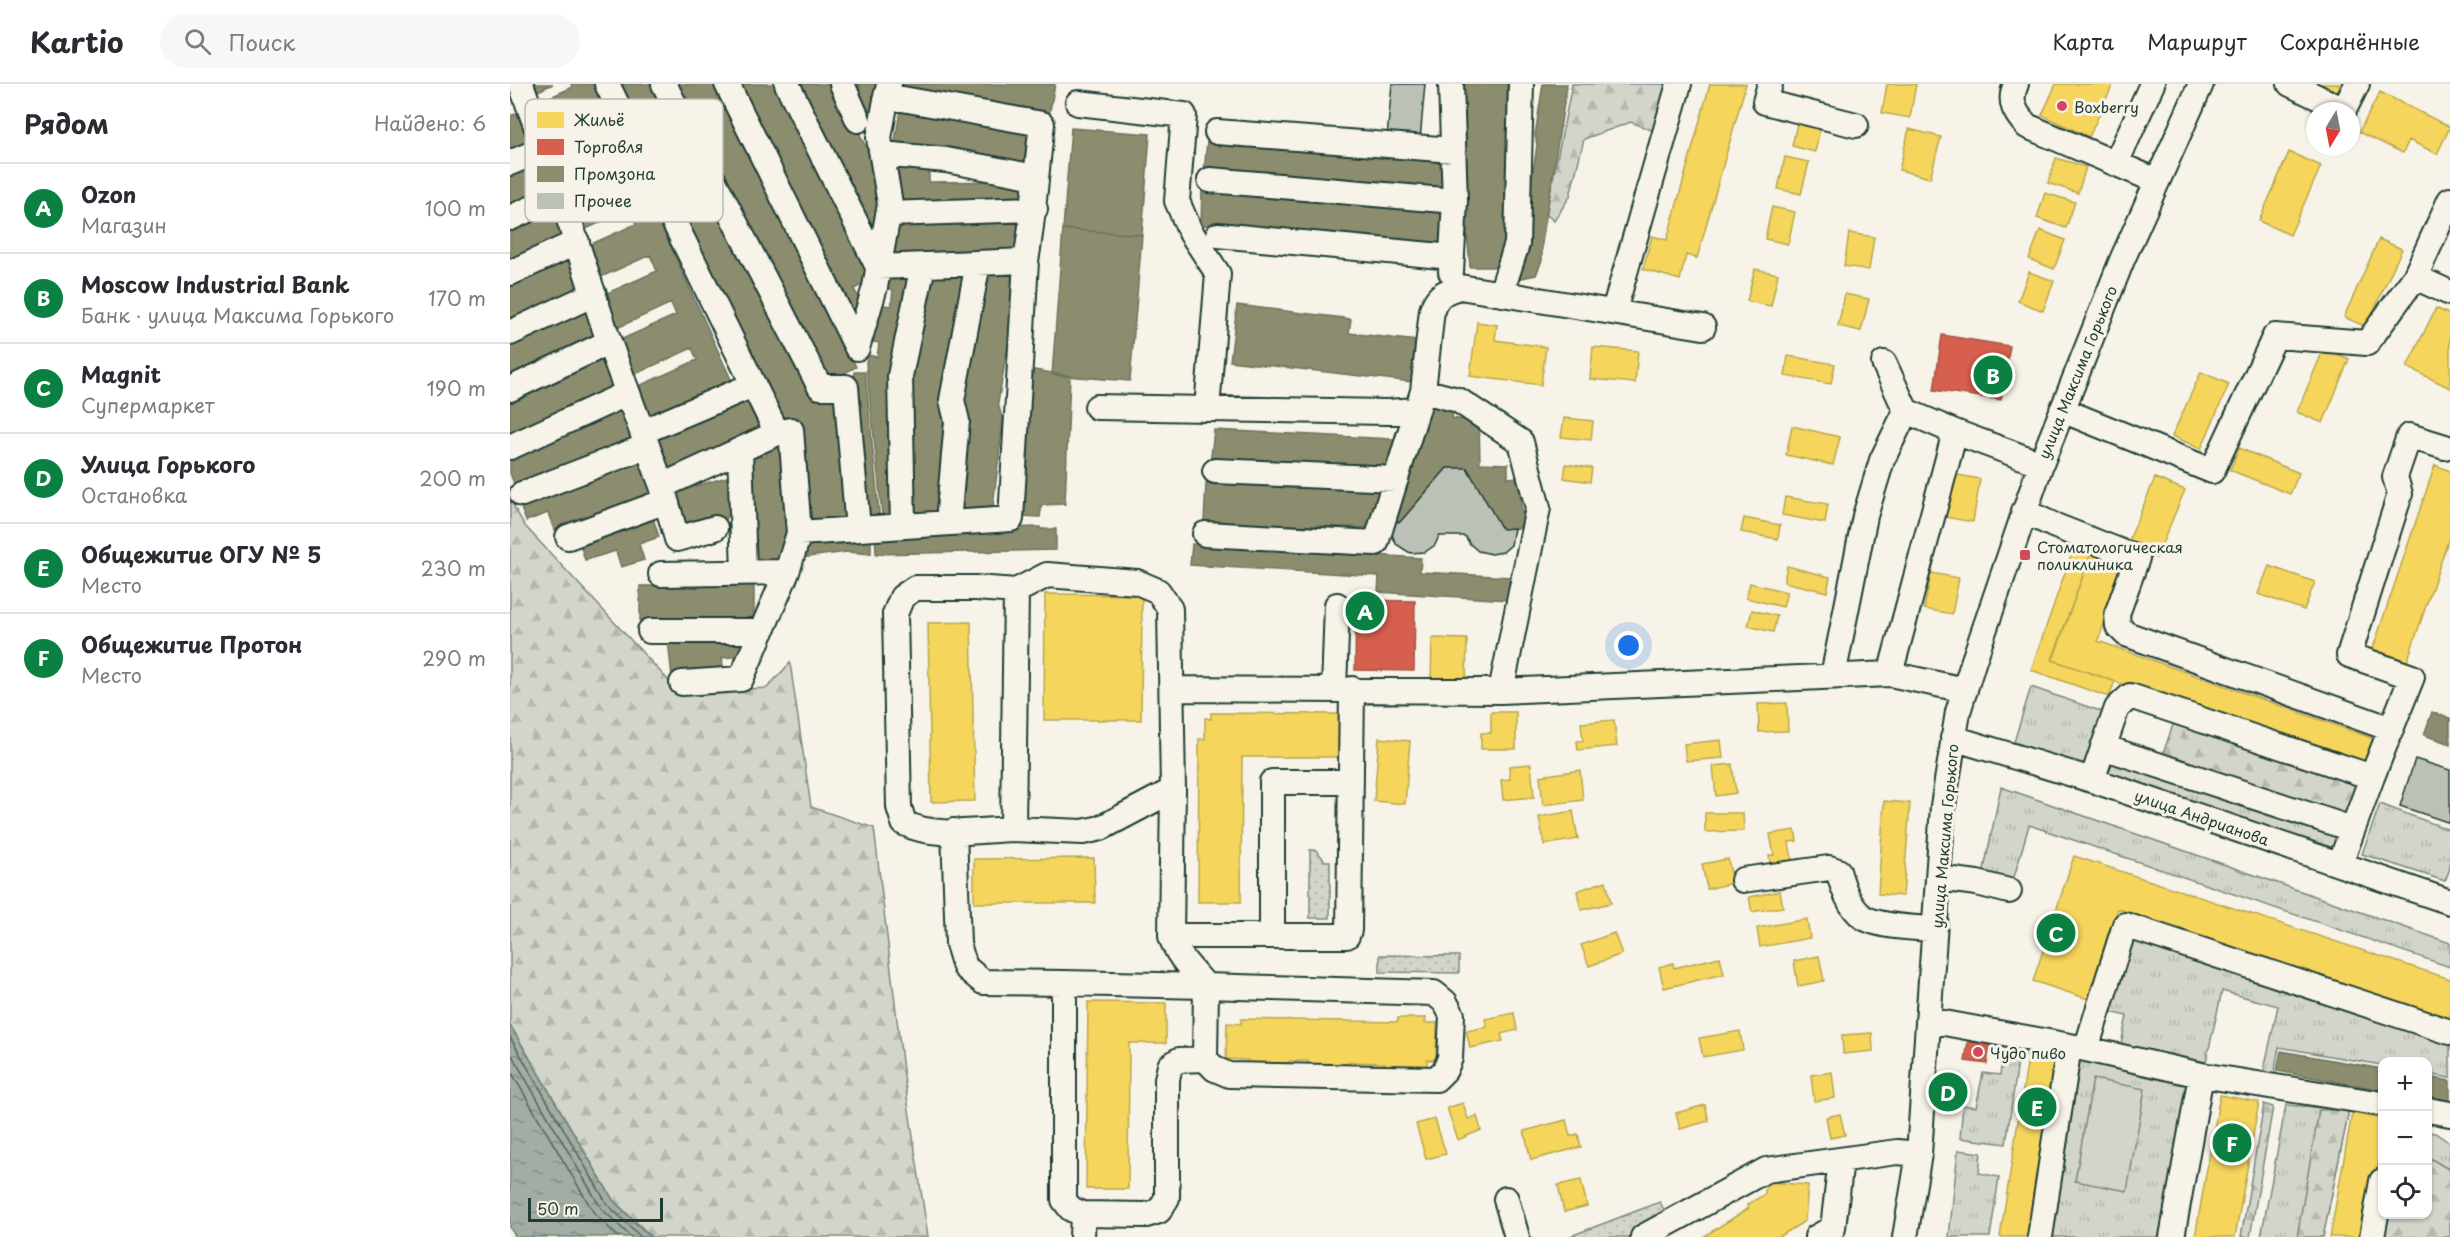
<!DOCTYPE html>
<html lang="ru">
<meta charset="utf-8">
<style>
:root{--surface:#fff;--page:#f7f7f7;--text:#2b2b33;--muted:#7c7c81;--line:#e1e1e2;--accent:#0b8043}
body{margin:0;font-family:"Playpen Sans",sans-serif;background:var(--page);color:var(--text)}
.controls{position:absolute;right:18px;bottom:18px;display:grid;overflow:hidden;border-radius:12px;box-shadow:0 2px 4px #0004}
.controls button{width:54px;height:54px;display:grid;place-items:center;padding:0;border:0;border-bottom:2px solid var(--line);background:var(--surface);color:var(--text);font:30px sans-serif}
.compass{position:absolute;left:1796px;top:18px;width:54px;height:54px;border-radius:50%;background:var(--surface);box-shadow:0 2px 4px #0004;rotate:190deg}
.scale{position:absolute;left:18px;bottom:15px;width:135px;box-sizing:border-box;padding-left:6px;border:3px solid #1f3d34;border-top:0;font-size:16px;line-height:21px;white-space:nowrap;color:#1f3d34;-webkit-text-stroke:4px #f7f3e8;paint-order:stroke}
.you{position:absolute;left:1119px;top:562px;width:21px;height:21px;margin:-15px;border:4px solid #fff;border-radius:50%;background:#1a73e8;box-shadow:0 0 0 9px #1a73e833}
.badge{display:grid;place-items:center;width:39px;height:39px;border-radius:50%;background:var(--accent);color:#fff;font-size:20px;font-weight:700}
.pin{position:absolute;translate:-50% -50%;border:3px solid #fff;box-shadow:0 2px 6px #0006}
.list{margin:0;padding:0;list-style:none}
h2{display:flex;justify-content:space-between;align-items:center;height:78px;margin:0;padding:0 24px;font-size:26px}
h2 small{font-size:20px;font-weight:400;color:var(--muted)}
.list li{display:grid;grid-template-columns:39px 1fr auto;gap:18px;align-items:center;box-sizing:border-box;height:90px;padding:0 24px;border-top:2px solid var(--line)}
.list b{display:block;font-size:22px;white-space:nowrap}
.list p{margin:0;font-size:20px;white-space:nowrap;color:var(--muted)}
.list em{font-size:20px;font-style:normal;color:var(--muted)}
.icon{flex:none;width:33px;height:33px;fill:none;stroke:currentColor;stroke-width:2;stroke-linecap:round;stroke-linejoin:round}
.map{position:relative;flex:none;width:1940px;height:1153px;overflow:hidden}
header{display:flex;align-items:center;gap:36px;box-sizing:border-box;height:84px;padding:0 30px;background:var(--surface);border-bottom:2px solid var(--line)}
header strong{font-size:28px}
nav{display:flex;gap:33px;margin-inline-start:auto;font-size:21px}
.search{width:420px;height:54px;background:var(--page);display:flex;align-items:center;gap:15px;box-sizing:border-box;padding:0 21px;border-radius:33px;color:var(--muted);font-size:22px}
main{display:flex}
aside{flex:1;background:var(--surface)}
.map>svg:first-child{display:block}
.grass{fill:url(#grass-tufts);stroke:#79897f;stroke-width:1.5}
.forest{fill:url(#forest-firs);stroke:#79897f;stroke-width:1.5}
.park{fill:url(#park-dots);stroke:#79897f;stroke-width:1.5}
.pitch{fill:#d3d5ca;stroke:#79897f;stroke-width:1.5}
.water{fill:url(#water-ripples);stroke:#6f8077;stroke-width:1.5}
.homes{fill:#f6d55c;stroke:#b6a750;stroke-width:1.5}
.shops{fill:#d6604d;stroke:#9f5646;stroke-width:1.5}
.industry{fill:#8c8c6e;stroke:#6b745d;stroke-width:1.5}
.lines{fill:none;stroke-linecap:round;stroke-linejoin:round}
.shore{stroke:#546a60;stroke-width:1.5}
.building{fill:#bbc1b6;stroke:#1f3d34;stroke-width:1.5}
.minor-casing{stroke:#1f3d34;stroke-width:28}
.minor{stroke:#f7f3e8;stroke-width:24}
.poi-dot{fill:#d1495b;stroke:#f7f3e8;stroke-width:2}
.labels{text-anchor:middle;dominant-baseline:central;stroke-width:6;stroke-linejoin:round;paint-order:stroke}
.poi-label{font-size:15px;fill:#1f3d34;stroke:#f7f3e8;text-anchor:start}
.street-label{font-size:15px;fill:#1f3d34;stroke:#f7f3e8}
.key{fill:#f7f3e8;stroke:#b6bcb2;stroke-width:1.5}
.key-label{font-size:16px;fill:#1f3d34}
</style>
<header>
<strong>Kartio</strong>
<div class="search"><svg class="icon" aria-label="search" viewBox="0 0 24 24"><circle cx="10" cy="10" r="6"/><path d="M15 15l6 6"/></svg>Поиск</div>
<nav><a>Карта</a><a>Маршрут</a><a>Сохранённые</a></nav>
</header>
<main>
<aside>
<h2>Рядом<small>Найдено: 6</small></h2>
<ul class="list">
<li><span class="badge">A</span><div><b>Ozon</b><p>Магазин</p></div><em>100 m</em></li>
<li><span class="badge">B</span><div><b>Moscow Industrial Bank</b><p>Банк · улица Максима Горького</p></div><em>170 m</em></li>
<li><span class="badge">C</span><div><b>Magnit</b><p>Супермаркет</p></div><em>190 m</em></li>
<li><span class="badge">D</span><div><b>Улица Горького</b><p>Остановка</p></div><em>200 m</em></li>
<li><span class="badge">E</span><div><b>Общежитие ОГУ № 5</b><p>Место</p></div><em>230 m</em></li>
<li><span class="badge">F</span><div><b>Общежитие Протон</b><p>Место</p></div><em>290 m</em></li>
</ul>
</aside>
<div class="map">
<svg width="1940" height="1153" viewBox="0 0 1940 1153">
<defs>
<pattern id="grass-tufts" width="24" height="20" patternUnits="userSpaceOnUse" patternTransform="scale(1.5)"><rect width="24" height="20" fill="#d3d5ca"/><path d="M3 7l-1-3M5 7V3M7 7l1-3M15 17l-1-3M17 17v-4M19 17l1-3" fill="none" stroke="#b5b8ae"/></pattern>
<pattern id="forest-firs" width="22" height="20" patternUnits="userSpaceOnUse" patternTransform="scale(1.5)"><rect width="22" height="20" fill="#d3d5ca"/><path d="M5 1l3.5 6h-7zM16 11l3.5 6h-7z" fill="#b5b8ae"/></pattern>
<pattern id="park-dots" width="8" height="8" patternUnits="userSpaceOnUse" patternTransform="scale(1.5)"><rect width="8" height="8" fill="#d3d5ca"/><path d="M2 2h.1M6 6h.1" fill="none" stroke="#b5b8ae" stroke-width="1.8" stroke-linecap="round"/></pattern>
<pattern id="water-ripples" width="26" height="14" patternUnits="userSpaceOnUse" patternTransform="scale(1.5)"><rect width="26" height="14" fill="#a4ada3"/><path d="M2 4q2-2 4 0t4 0M15 11q2-2 4 0t4 0" fill="none" stroke="#858e86"/></pattern>
</defs>
<rect width="100%" height="100%" fill="#f7f3e8"/>
<filter id="ink" filterUnits="userSpaceOnUse"><feTurbulence type="fractalNoise" baseFrequency=".0167" numOctaves="2"/><feDisplacementMap in="SourceGraphic" scale="12" xChannelSelector="R" yChannelSelector="G"/><feConvolveMatrix kernelMatrix="1 2 1 2 8 2 1 2 1" color-interpolation-filters="sRGB"/></filter>
<g filter="url(#ink)">
<path class="grass" d="M1521,603L1593,628L1576,682L1504,658Z
M1599,669L1833,746L1827,765L1593,688Z
M1491,703L1940,859V883L1519,741L1503,797L1473,790Z
M1870,720L1940,746V784L1935,797L1852,770Z
M1621,854L1940,958V994L1918,990V978H1872V981L1769,963L1764,991L1753,990L1768,922L1712,907L1696,978L1611,960L1617,932L1600,928Z
M1494,963L1552,973L1551,980L1509,971L1496,1060L1450,1054L1453,1021L1466,1023L1473,989L1490,991Z
M1570,977L1678,998L1649,1153H1543Z
M1776,1021L1839,1026L1813,1153H1751Z
M1918,1048L1925,1049L1940,1059V1086L1918,1073Z
M1448,1066L1471,1069L1469,1089L1489,1093L1480,1153H1439Z"/>
<path class="forest" d="M1062,0H1158L1144,47L1121,38L1074,55L1060,112L1044,137L1036,130Z
M0,416L15,442L170,609L257,604L280,579L301,723L364,744L393,986L418,1153H142L103,1116L0,941Z
M1664,638L1848,702L1835,740L1651,675Z
M1754,1020L1763,1023L1740,1153H1731Z
M1809,1026H1839L1813,1153H1787Z
M1918,1073L1940,1086V1153H1870L1874,1131L1918,1130Z"/>
<path class="park" d="M800,766H806L815,777H820V834H800Z
M870,871L949,872V889L870,888Z
M1150,1118L1158,1134L1125,1153H1058Z"/>
<path class="pitch" d="M1583,995L1635,1005L1617,1107L1565,1097Z"/>
<path class="water" d="M0,941L103,1116L140,1153H6L0,1144Z"/>
<path class="homes" d="M1200,0H1236L1187,174L1176,171L1170,196L1133,185L1142,152L1157,156Z
M1377,0H1406L1400,34L1372,29Z
M1546,0H1603L1579,53L1532,31Z
M1800,0H1831L1825,13Z
M1870,8L1940,43L1927,70L1899,56L1893,69L1849,48Z
M1289,30L1312,36L1305,68L1282,62Z
M1399,45L1431,53L1420,94L1389,86Z
M1779,68L1811,82L1780,151L1749,137Z
M1275,73L1299,78L1291,110L1268,105Z
M1546,74L1576,83L1568,109L1538,99Z
M1535,109L1565,118L1556,144L1527,134Z
M1262,123L1285,128L1278,160L1255,155Z
M1530,146L1555,156L1544,185L1519,175Z
M1339,149L1364,153L1359,186L1334,182Z
M1869,155L1892,165L1856,243L1834,233Z
M1245,185L1268,190L1261,222L1237,217Z
M1519,188L1544,197L1533,227L1508,217Z
M1335,210L1359,215L1351,247L1328,242Z
M1926,224L1940,231V304L1897,283Z
M967,238L987,241L985,256L1036,263L1031,301L960,292Z
M1083,263L1128,267L1125,299L1080,295Z
M1814,264L1839,275L1813,339L1787,328Z
M1278,272L1325,280L1321,300L1275,292Z
M1691,288L1719,300L1691,365L1662,352Z
M1054,334L1083,337L1081,356L1051,353Z
M1282,342L1330,353L1323,381L1276,371Z
M1729,364L1789,389L1780,410L1720,386Z
M1056,380L1082,384L1080,398L1054,394Z
M1925,381L1940,387V451L1896,581L1861,570Z
M1442,390L1470,395L1463,438L1434,433Z
M1645,394L1675,406L1646,474L1617,461Z
M1275,413L1318,420L1315,439L1272,431Z
M1234,434L1270,441L1268,455L1231,448Z
M1565,460L1582,466L1542,576L1605,597L1599,613L1521,586Z
M1582,466L1616,478L1588,557L1867,656L1857,686L1543,576Z
M1277,482L1320,493L1317,508L1274,498Z
M1759,482L1805,498L1794,526L1748,510Z
M1421,489L1449,494L1442,530L1414,525Z
M1240,499L1277,508L1273,523L1236,514Z
M535,510L632,511L631,636H534Z
M1242,526L1267,532L1263,548L1238,542Z
M461,538L465,717L421,718L418,539Z
M922,554L957,555L956,598L921,597Z
M1277,619L1278,647L1249,648L1248,620Z
M981,628H1006V665H971V649H981Z
M701,629L831,630V673H732L731,818H688L689,655H695V634L701,635Z
M1104,636L1107,662L1068,666L1067,657H1073L1071,639Z
M869,654L900,657L895,720L864,717Z
M1211,656L1213,674L1176,677L1174,660Z
M1021,680L1024,713L993,716L991,696L1000,695L999,682Z
M1222,680L1226,709L1206,712L1203,682Z
M1070,686L1073,716L1033,721L1030,692Z
M1374,717L1400,719L1393,812L1368,810Z
M1063,727L1068,755L1034,761L1029,733Z
M1195,729H1233L1234,747L1195,748Z
M1285,746L1287,757L1279,758L1283,782L1261,785L1259,771H1264L1260,750Z
M1564,772L1940,895V934L1608,825L1578,915L1523,897Z
M584,774L585,819H464V775Z
M1218,775L1223,799L1197,805L1192,780Z
M1096,797L1101,819L1071,826L1067,807Z
M1270,807L1273,823L1242,828L1239,813Z
M1297,835L1300,854L1250,863L1247,844Z
M1104,849L1112,870L1079,882L1071,861Z
M1309,872L1314,897L1288,902L1284,877Z
M1210,873L1214,890L1154,904L1149,883L1163,879L1164,884Z
M578,918L656,919V959H619L618,1105H576Z
M1004,929L1007,946L991,950L993,957L960,964L956,947L977,943L975,935Z
M888,934H916L915,939H927L926,976H917V983L875,982V979L838,978V981L798,980V977H779V980H738V976L716,975L717,939L731,940V935L888,938Z
M1230,947L1233,966L1193,973L1189,954Z
M1362,949L1363,967L1333,970L1332,951Z
M1518,974L1551,980L1525,1153H1490Z
M1322,988L1325,1014L1304,1017L1301,991Z
M1710,1011L1749,1018L1725,1153H1685Z
M953,1019L958,1035L967,1032L971,1046L948,1056L937,1024Z
M1195,1021L1199,1037L1170,1045L1166,1029Z
M1842,1029L1872,1035V1057L1863,1113L1855,1153H1820Z
M1330,1030L1335,1051L1320,1054L1316,1033Z
M925,1035L936,1070L916,1075L906,1040Z
M1056,1036L1060,1052L1068,1050L1071,1063L1021,1076L1014,1047Z
M1071,1096L1077,1122L1054,1128L1048,1101Z
M1256,1098L1298,1101L1295,1137L1269,1153H1193L1239,1124L1237,1121L1255,1110Z"/>
<path class="shops" d="M1432,251L1500,262L1491,316L1424,306Z
M846,516L905,517L904,587L845,586Z
M1458,957L1480,960L1477,980L1455,977Z"/>
<path class="industry" d="M24,0H43L28,7Z
M61,0H87L223,300L140,338L124,304L187,276L182,264L123,291L108,257L166,231L161,219L105,245L91,212L147,187L140,171L91,193L77,162L126,140L119,125L74,146L60,116L104,96L97,82L61,99L45,64L84,47L80,36L40,54L25,20L63,3Z
M106,0H146L325,311L338,440L298,443L288,333L274,341Z
M168,0H206L346,283L315,299Z
M226,0H267L361,196L344,205L355,226L338,234Z
M285,0H327L375,105L369,161Z
M337,0H369L367,37L353,36L347,26L350,1L339,5Z
M387,0H545L539,32L386,5Z
M948,0H997L998,164L991,183H960L949,51Z
M1033,0H1057L1032,159V176L1026,191L1007,195L1027,61L1025,51Z
M391,22L524,45L517,85L384,62Z
M8,29L24,63L0,74V32Z
M561,44L640,50L632,151L553,145Z
M697,57L933,77L934,111L694,88Z
M26,74L42,107L0,126V86Z
M419,77V98L516,97L517,120L384,122V78Z
M692,102L936,126L935,163L691,141Z
M44,120L60,156L0,183V140Z
M510,130L512,171L384,177L383,136Z
M553,145L632,151L620,297L542,291Z
M60,170L75,206L0,239V197Z
M374,185L404,191L387,429L372,430L356,279L357,271L367,273L369,259L358,257L367,220L381,222L383,206L372,203Z
M422,185L456,192L432,432L399,433L395,309Z
M476,186H511L488,319L493,337L482,431L446,429L450,321Z
M727,221L841,235L839,249L907,257L902,298L720,277Z
M76,222L91,255L0,296V256Z
M92,271L109,307L0,357V313Z
M518,285L560,292L555,420L532,421L530,433L510,432Z
M344,288H355L370,438L356,439Z
M240,313L258,345L159,389L141,352Z
M916,320L944,323L942,334L969,338L970,379L998,380V394L1008,393L1014,444L992,445L957,384H937L890,438L881,437Z
M111,326L124,360L6,405L0,389V368Z
M887,345L898,347L884,389L700,381L704,346L884,355Z
M272,359L279,456L276,477L241,480L238,374L256,372L255,361Z
M133,377L145,412L44,446L38,429L16,437L9,419Z
M217,393L228,430L174,446L162,409Z
M696,399L876,407L862,444L694,438Z
M143,434L149,453L129,460L134,476L111,483L106,467L75,476L69,457Z
M530,443V445H546V466L366,470L365,447Z
M361,447V470L337,468L291,474L289,456Z
M682,460L911,474L910,488L1001,493L999,516L868,508L869,492L680,481Z
M244,501V538L130,539V502Z
M231,551L233,572L212,574L214,589L162,593L158,556Z
M1922,628L1940,634V660L1914,651Z
M1771,967L1872,985V1006L1767,987Z
M1918,993L1940,997V1018L1918,1014Z"/>
<g class="lines">
<path class="shore" d="M0,953L97,1120L131,1153
M0,968L91,1124L121,1153
M0,986L84,1129L108,1153"/>
</g>
<path class="building" d="M882,0H915L910,56L877,53Z
M937,384H957L992,445L1004,444L1001,461L993,468L982,470L968,467L960,460L955,452H929L925,461L915,468L900,469L886,460L880,446L881,437L890,438Z
M1905,675L1940,686V739L1890,722Z"/>
<g class="lines">
<g class="minor-casing">
<path id="minor" d="M11,0L51,111L99,258L152,402L267,349
M97,0L267,349L281,346L289,449L501,435L516,177L368,183L277,0
M154,0L310,303H336L348,445
M217,0L347,264L365,203L380,120L369,54L379,0
M332,0L348,36
M941,0L945,117L941,188
M1260,0L1255,18L1346,41
M1506,0C1498,18 1505,29 1517,42L1647,97
M1780,0L1834,26L1847,0
M376,12L532,40C526,86 524,131 516,177
M568,19L674,31L667,117L680,147L708,190L697,325
M707,48L943,66
M372,70L436,76L525,93
M0,79L35,64
M1606,79L1642,0
M700,96L945,117
M378,130L525,125
M0,134L51,111
M708,151L942,173
M0,189L67,158
M1905,193L1940,209
M991,209L1007,160L1011,0
M1104,227L1169,0
M0,249L84,210
M1374,279L1396,327L1445,348L1531,380
M0,305L99,258
M913,307L922,226C927,211 935,207 950,203L1193,243
M587,323L877,328L907,326
M1552,326L1702,387L1765,252L1857,259L1905,193L1940,116
M132,348L243,301
M0,363L118,309
M230,366L234,488
M705,387L886,395
M152,402L167,455L205,444
M12,410L137,362
M1514,427L1543,441L1627,474L1607,530L1608,542L1616,550L1881,645L1862,693
M438,439L447,337L442,316L468,179
M393,442L390,292L413,181
M695,450L866,459L913,307L948,316L1011,358L1028,424L991,607
M58,453L156,417
M151,490L277,488
M405,504H466L506,507L503,745C469,746 425,755 394,739L389,723L385,530L392,513Z
M506,507L537,491L627,498L648,507L660,525L663,706L661,852C667,872 682,886 696,902L924,909L935,918L942,931L940,974L935,986L926,995L719,991L705,985L695,975L696,902L554,899V1116L561,1125L573,1130L636,1131L649,1127L657,1114V995L660,982L669,976L695,975
M140,547H252
M1380,590L1445,348
M1323,592L1355,432L1372,376L1396,327
M172,599L231,595L277,488L289,449
M662,605L991,607L1380,590L1455,606
M824,605L827,521
M1881,645L1902,593L1839,571L1890,410L1885,393L1899,352L1935,363
M1443,654L1582,696L1940,818
M1593,663L1842,745
M1582,696L1607,624L1620,612L1862,693L1830,780
M503,745L573,748L591,744L663,706
M444,747L448,860L455,883L473,898L554,899
M1428,794L1467,799L1499,807
M1233,796L1319,784L1328,787C1333,803 1339,823 1353,833C1368,843 1407,844 1424,845
M661,852H837L839,846L842,605
M762,852V698H841
M1418,936L1576,965L1691,991L1872,1020
M1576,965L1615,841L1940,948
M1918,1026L1940,1030
M996,1115L1007,1153
M572,1153L573,1130
M1133,1153L1256,1086L1387,1068L1409,1070
M1307,1153L1323,1144L1331,1076
M1395,1153L1409,1070L1433,722L1448,628L1463,579L1531,380L1612,176L1691,0
M1530,1153L1559,962
M1662,1153L1691,991
M1862,1153L1872,1097"/>
</g>
<use href="#minor" class="minor"/>
</g>
</g>
<g class="poi-dot">
<circle cx="1552" cy="22" r="6"/>
<rect x="1509" y="465" width="12" height="12" rx="3"/>
<circle cx="1468" cy="968" r="6"/>
</g>
<g class="labels">
<g class="poi-label">
<text x="1564" y="22">Boxberry</text>
<text x="1527" y="462">Стоматологическая<tspan x="1527" dy="17">поликлиника</tspan></text>
<text x="1480" y="968">Чудо пиво</text>
</g>
<g class="street-label">
<text transform="translate(1567 288) rotate(-68)">улица Максима Горького</text>
<text transform="translate(1692 733) rotate(19)">улица Андрианова</text>
<text transform="translate(1434 752) rotate(-85)">улица Максима Горького</text>
</g>
</g>
<rect x="15" y="15" width="198" height="123" rx="9" class="key"/>
<rect x="27" y="28" width="27" height="16" fill="#f6d55c"/>
<rect x="27" y="55" width="27" height="16" fill="#d6604d"/>
<rect x="27" y="82" width="27" height="16" fill="#8c8c6e"/>
<rect x="27" y="109" width="27" height="16" fill="#bbc1b6"/>
<g class="key-label">
<text x="64" y="42">Жильё</text>
<text x="64" y="69">Торговля</text>
<text x="64" y="96">Промзона</text>
<text x="64" y="123">Прочее</text>
</g>
</svg>
<div class="controls">
<button>+</button>
<button>−</button>
<button><svg class="icon" aria-label="locate" viewBox="0 0 24 24"><circle cx="12" cy="12" r="6"/><path d="M12 2v4M12 18v4M2 12h4M18 12h4"/></svg></button>
</div>
<svg class="compass" viewBox="-18 -18 36 36"><path d="M0-13l5 13h-10z" fill="#e53935"/><path d="M0 13l5-13h-10z" fill="#7c7c81"/></svg>
<div class="scale">50 m</div>
<div class="you"></div>
<div class="pin badge" style="left:855px;top:527px">A</div>
<div class="pin badge" style="left:1483px;top:291px">B</div>
<div class="pin badge" style="left:1546px;top:849px">C</div>
<div class="pin badge" style="left:1438px;top:1008px">D</div>
<div class="pin badge" style="left:1527px;top:1023px">E</div>
<div class="pin badge" style="left:1722px;top:1059px">F</div>
</div>
</main>
